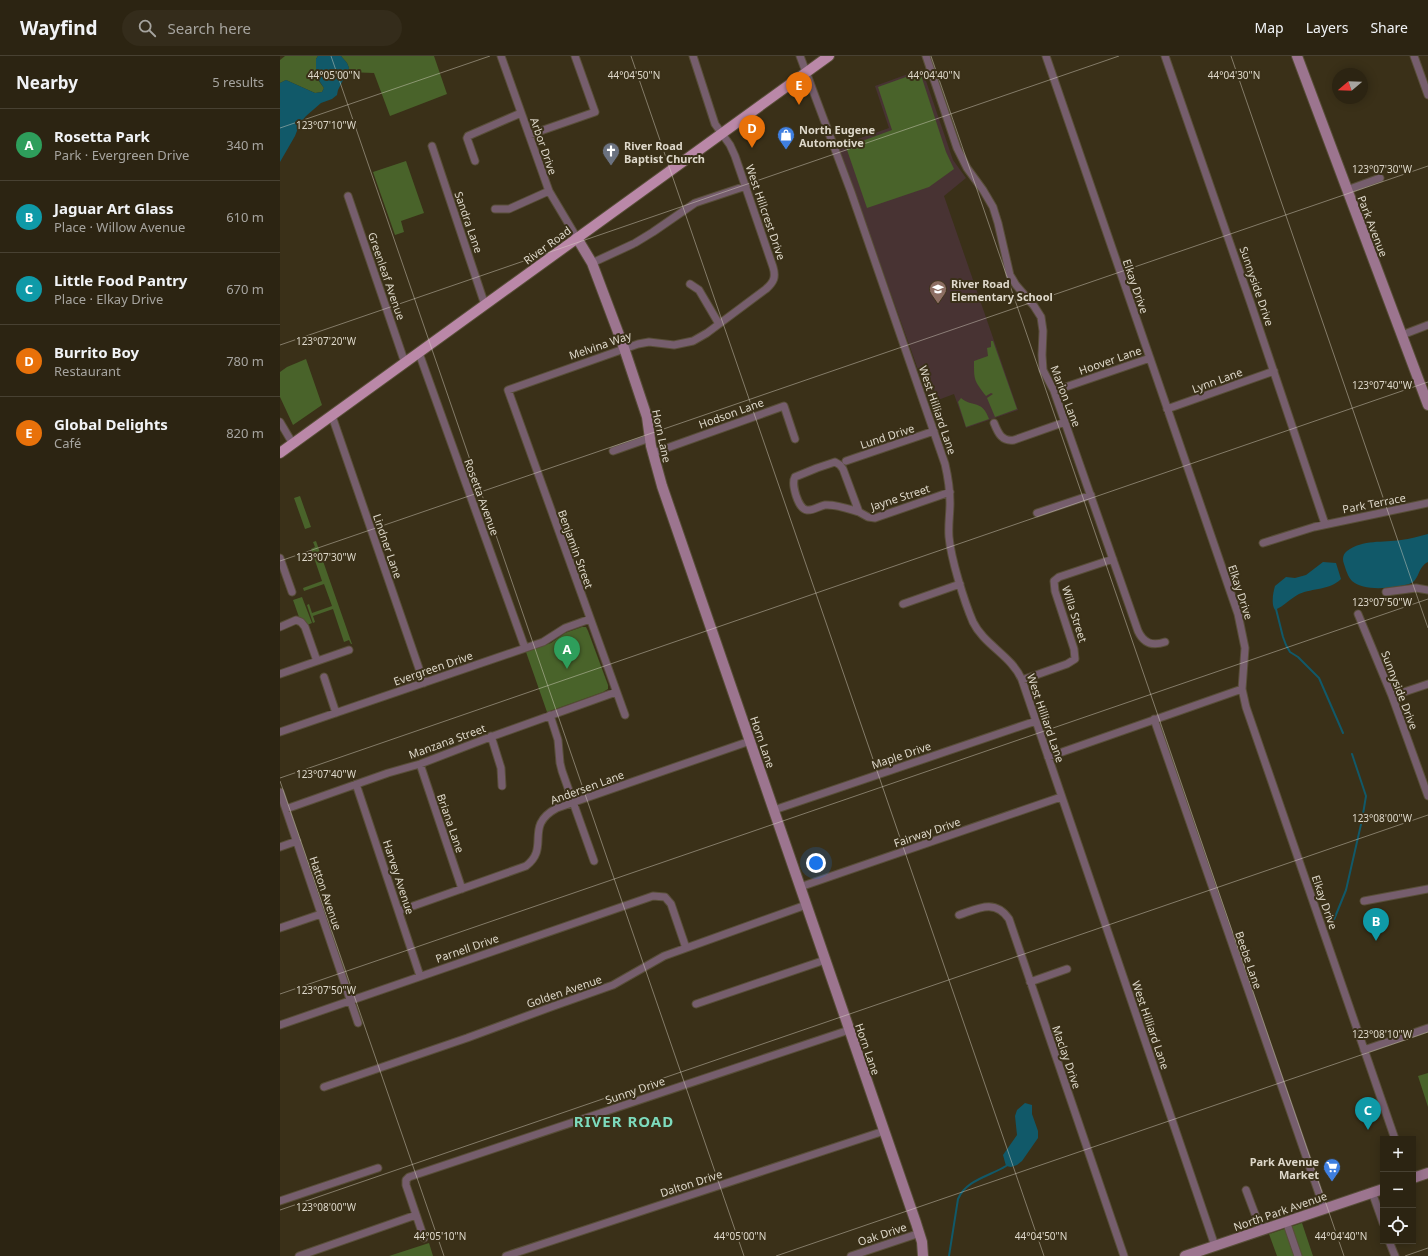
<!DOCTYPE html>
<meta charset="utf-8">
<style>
:root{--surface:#2c2412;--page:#342c1b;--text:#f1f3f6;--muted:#a6a49f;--line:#484132;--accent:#2bd5ac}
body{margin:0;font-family:"Noto Sans",sans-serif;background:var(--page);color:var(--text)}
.controls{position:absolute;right:12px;bottom:12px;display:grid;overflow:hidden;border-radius:0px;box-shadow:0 2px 10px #0003}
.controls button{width:36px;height:36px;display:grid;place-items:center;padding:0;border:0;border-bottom:1px solid var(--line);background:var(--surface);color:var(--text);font:20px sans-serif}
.compass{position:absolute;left:1052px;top:12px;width:36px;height:36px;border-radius:50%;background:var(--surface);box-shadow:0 2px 10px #0003;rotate:251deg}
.you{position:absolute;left:536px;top:807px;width:14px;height:14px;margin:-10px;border:3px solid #fff;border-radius:50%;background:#1a73e8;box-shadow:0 0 0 6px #1a73e833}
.badge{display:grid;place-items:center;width:26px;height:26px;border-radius:50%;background:var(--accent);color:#fff;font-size:13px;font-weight:700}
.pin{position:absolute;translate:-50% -33px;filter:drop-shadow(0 1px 2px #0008)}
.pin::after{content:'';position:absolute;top:21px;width:14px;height:12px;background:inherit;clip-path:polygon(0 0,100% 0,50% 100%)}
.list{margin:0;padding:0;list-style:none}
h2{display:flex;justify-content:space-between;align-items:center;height:52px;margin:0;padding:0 16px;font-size:17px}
h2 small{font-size:13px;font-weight:400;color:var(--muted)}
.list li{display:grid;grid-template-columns:26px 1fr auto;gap:12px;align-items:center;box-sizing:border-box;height:72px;padding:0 16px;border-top:1px solid var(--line)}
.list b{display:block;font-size:15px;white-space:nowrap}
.list p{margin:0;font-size:13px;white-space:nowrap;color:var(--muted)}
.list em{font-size:13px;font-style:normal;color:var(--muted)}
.icon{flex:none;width:22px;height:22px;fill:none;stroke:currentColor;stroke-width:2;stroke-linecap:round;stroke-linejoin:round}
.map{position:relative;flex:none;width:1148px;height:1200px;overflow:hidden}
header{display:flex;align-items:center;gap:24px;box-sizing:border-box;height:56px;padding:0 20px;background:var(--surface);border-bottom:1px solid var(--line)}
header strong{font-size:19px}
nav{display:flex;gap:22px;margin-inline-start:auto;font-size:14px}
.search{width:280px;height:36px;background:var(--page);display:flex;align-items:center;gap:10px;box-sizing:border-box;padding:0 14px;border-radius:22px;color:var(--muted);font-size:15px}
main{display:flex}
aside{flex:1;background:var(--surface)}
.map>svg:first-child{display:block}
.education{fill:#483333}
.green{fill:#49632a}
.water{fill:#115969}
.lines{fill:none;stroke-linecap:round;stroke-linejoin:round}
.stream{stroke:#115969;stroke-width:2}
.street-casing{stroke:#584e38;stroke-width:9}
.secondary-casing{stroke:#584e38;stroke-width:12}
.primary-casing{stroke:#584e38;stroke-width:12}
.street{stroke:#765e6d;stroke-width:7}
.secondary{stroke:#9c758f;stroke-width:10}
.primary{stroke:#ba88a8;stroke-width:10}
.ticks{fill:none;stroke:#ded8ca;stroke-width:1;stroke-opacity:0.45}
.labels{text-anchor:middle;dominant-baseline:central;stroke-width:4;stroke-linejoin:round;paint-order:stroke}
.poi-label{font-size:11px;font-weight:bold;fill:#ded8ca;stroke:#3a3018;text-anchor:start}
.street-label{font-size:11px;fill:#ded8ca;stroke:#3a3018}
.district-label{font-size:15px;font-weight:bold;letter-spacing:1px;fill:#7ddbbd;stroke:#3a3018}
.ticks-label{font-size:10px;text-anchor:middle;fill:#ded8ca;stroke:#3a3018;stroke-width:4;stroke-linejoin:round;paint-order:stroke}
</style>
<header>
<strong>Wayfind</strong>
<div class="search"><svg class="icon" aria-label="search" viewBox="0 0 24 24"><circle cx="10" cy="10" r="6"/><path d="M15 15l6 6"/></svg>Search here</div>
<nav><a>Map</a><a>Layers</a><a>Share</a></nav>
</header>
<main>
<aside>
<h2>Nearby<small>5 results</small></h2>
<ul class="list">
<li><span class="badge" style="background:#2e9e5b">A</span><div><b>Rosetta Park</b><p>Park · Evergreen Drive</p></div><em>340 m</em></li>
<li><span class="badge" style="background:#0f9aa8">B</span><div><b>Jaguar Art Glass</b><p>Place · Willow Avenue</p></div><em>610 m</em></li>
<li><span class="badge" style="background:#0f9aa8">C</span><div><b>Little Food Pantry</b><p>Place · Elkay Drive</p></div><em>670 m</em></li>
<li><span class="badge" style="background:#e8710a">D</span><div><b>Burrito Boy</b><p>Restaurant</p></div><em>780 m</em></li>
<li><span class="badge" style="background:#e8710a">E</span><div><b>Global Delights</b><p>Café</p></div><em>820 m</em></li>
</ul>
</aside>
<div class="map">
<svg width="1148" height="1200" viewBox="0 0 1148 1200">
<rect width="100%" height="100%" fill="#3a3018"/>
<path class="education" d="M642,13L673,104L686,122L664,140L738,354L686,372L674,338L650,347L558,90L609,72L595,30Z"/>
<path class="green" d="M5,0H38L36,3L38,24L44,32L42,36L35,37L6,24L0,27V4Z
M61,0H154L167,38L110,60L94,17L67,16L69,12L67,7Z
M640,16L666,96L674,113L649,131L587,152L566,91L612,74L598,31Z
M126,105L144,157L121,165L124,176L115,179L93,116Z
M711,285H713L737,353L715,361L707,342L713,338L711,337L706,340C694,324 694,325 694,305L708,300L707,292L711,291Z
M26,303L42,349L13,369L0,341V316L7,311Z
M681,342C693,352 702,343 709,363L686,371L678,346Z
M20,440L31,471L25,473L14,442Z
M36,485L72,588H71L69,584L64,586L53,553L33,560L35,566L33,567L27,549L29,548L32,557L52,550L44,528L24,535L23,532L42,525L31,493L35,491L33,486Z
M22,541L32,567L27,569L24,564L19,561L13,544Z
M302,571H306L308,575L328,629V633L323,636L267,656L246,596L271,587L285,577Z
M1148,1017V1051L1138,1020Z
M1022,1167L1033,1200H997L989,1178Z
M149,1187L153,1200H109Z"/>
<path class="water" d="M38,0H61L67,7L69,12L58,34L57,39L52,43L41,47L26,60L20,67L15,80L0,106V27L6,24L35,37L42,36L44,32L36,20V3Z
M1148,478V506C1137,511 1140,525 1129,528C1114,532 1084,536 1072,525C1068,521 1066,514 1064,508C1062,503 1063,498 1067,495C1083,483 1103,487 1121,484C1130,483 1139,480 1148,478Z
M1043,506L1056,507L1061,523C1050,534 1033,532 1019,538C1011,542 1004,550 995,554C991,548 993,537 995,530L1006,521L1015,522L1026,519Z
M745,1047L752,1049V1058L758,1075V1082L742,1105L737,1109L731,1111L726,1110L723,1099L737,1079L735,1060L737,1054Z"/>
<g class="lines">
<path class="stream" d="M996,553L1003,581L1006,589L1010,596L1018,601L1039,622L1063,677
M1051,871L1066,834L1082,764L1086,740L1072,698
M669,1200L678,1143C686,1124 710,1120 726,1110"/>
<g class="street-casing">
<path id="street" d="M221,0L269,135L297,182
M520,0L571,136L665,408C668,421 670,433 670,447C670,458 668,469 669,481C671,503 684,545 693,566C704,589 732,600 742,624L935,1190
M646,0L677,92L687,112L703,134L713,151L718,167L730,219L736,229L754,250L761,261L763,275L762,299L763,314L774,335L858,575C864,588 873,590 885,586
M766,0L958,558L965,592L962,633L966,651L1115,1083
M885,0L971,248L1045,468
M1134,0L1148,39
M249,79L315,56L295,0
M152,90L205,249
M195,105L187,82L188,80L241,57
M1067,134L1100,122
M68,140L125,307
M215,153H229L269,135
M355,187L373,176L415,147L466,130
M312,207L353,188
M410,228L419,234L439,268
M1122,279L1148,269
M139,297L245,592
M774,335L870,302
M887,353L994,315
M52,360L144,627
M0,366L13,388
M714,367C718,377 722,386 734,384L785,366
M333,395L370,382
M373,397L504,350L515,383
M566,405L654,375
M555,406L560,409L563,413L579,456C569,453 556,448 545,449C539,450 533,455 527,454C518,453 511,428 515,421L537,412Z
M579,456L588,461L595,462L670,436
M757,457L811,439
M983,487L1034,471L1148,447
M0,502L12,536
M1106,536L1136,532L1148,534
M623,548L680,528
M1078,558L1112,640L1148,740
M0,571L16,564L21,566L25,571L37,605
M0,618L69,594
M44,621L56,657
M742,624L787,608L795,603L794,593L775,535L774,525L779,521L833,503
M1112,640L1148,628
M270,659L278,684L280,707L282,715L314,805
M345,659L228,334L358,288L369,286L394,289L413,285L427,277L486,233C494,226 496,221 493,211L455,100L450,89L435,68L413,0
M874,663L1044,1152
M0,676L263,586L285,572L310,563
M211,680L221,712L222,730
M768,701L962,633
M140,708L182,833
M76,728L140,920
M0,736L78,967
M6,753L108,717L140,708L205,683L336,636
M494,754L756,665
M0,791L17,785
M520,831L781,741
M1084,845L1148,833
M119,855L246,810C271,791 243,770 277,752L470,685
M679,859C697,853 715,842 729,863L844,1200
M0,872L41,858
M750,926L787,913
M416,948L545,904
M0,969L373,840L385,841L391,848L406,892
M1084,994L1148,972
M44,1031L187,982L271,951L333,929L384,900L526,849
M966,1134L981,1174
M1092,1136L1103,1167
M0,1145L98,1112
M1006,1165L1018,1200
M144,1182L126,1129V1124L129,1121L569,974
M1109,1185L1115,1200
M19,1200L136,1159
M226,1200L604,1075
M571,1200L640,1177"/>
</g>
<g class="secondary-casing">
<path id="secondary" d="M1017,0L1148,349
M297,182L312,207L344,292L367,361L371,390L382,430L636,1167L642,1186L643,1200
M1133,1122L1148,1117
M905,1200L1103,1133"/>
</g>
<g class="primary-casing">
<path id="primary" d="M0,397L549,0"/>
</g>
<use href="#street" class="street"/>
<use href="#secondary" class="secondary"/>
<use href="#primary" class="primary"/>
</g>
<path class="ticks" d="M51,0L464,1200M351,0L764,1200M651,0L1064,1200M951,0L1148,572M0,72L210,0M0,289L839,0M0,505L1148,110M0,722L1148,326M0,725L164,1200M0,938L1148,543M0,1154L1148,759M496,1200L1148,976M1125,1200L1148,1192"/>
<defs>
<g id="shop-pin" transform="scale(0.9)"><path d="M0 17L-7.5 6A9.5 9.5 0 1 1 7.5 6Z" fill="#3f7fe0" stroke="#3a3018"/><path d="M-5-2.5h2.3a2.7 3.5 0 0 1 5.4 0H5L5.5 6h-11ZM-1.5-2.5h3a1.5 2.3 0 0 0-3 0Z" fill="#fff"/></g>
<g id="church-pin" transform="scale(0.9)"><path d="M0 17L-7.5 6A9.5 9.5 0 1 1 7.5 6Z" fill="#6b7280" stroke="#3a3018"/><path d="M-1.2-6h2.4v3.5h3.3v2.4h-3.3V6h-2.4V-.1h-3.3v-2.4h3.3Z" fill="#fff"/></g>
<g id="school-pin" transform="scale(0.9)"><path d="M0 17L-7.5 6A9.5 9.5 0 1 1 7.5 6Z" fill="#8d6e63" stroke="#3a3018"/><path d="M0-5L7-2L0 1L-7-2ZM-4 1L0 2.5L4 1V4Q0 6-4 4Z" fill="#fff"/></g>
<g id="supermarket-pin" transform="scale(0.9)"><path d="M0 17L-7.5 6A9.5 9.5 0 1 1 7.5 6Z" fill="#3f7fe0" stroke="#3a3018"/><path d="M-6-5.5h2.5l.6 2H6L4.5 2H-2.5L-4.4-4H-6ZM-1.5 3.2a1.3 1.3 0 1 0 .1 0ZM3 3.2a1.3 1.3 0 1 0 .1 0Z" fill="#fff"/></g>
</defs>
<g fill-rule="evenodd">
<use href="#shop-pin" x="506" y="79"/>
<use href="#church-pin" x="331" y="95"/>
<use href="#school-pin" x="658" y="233"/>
<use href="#supermarket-pin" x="1052" y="1111"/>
</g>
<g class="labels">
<g class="poi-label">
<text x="519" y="73">North Eugene<tspan x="519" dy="13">Automotive</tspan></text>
<text x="344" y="89">River Road<tspan x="344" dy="13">Baptist Church</tspan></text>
<text x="671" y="227">River Road<tspan x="671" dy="13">Elementary School</tspan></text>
<text x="1039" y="1105" text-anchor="end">Park Avenue<tspan x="1039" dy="13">Market</tspan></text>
</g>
<g class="street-label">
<text transform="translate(264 90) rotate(71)">Arbor Drive</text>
<text transform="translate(486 156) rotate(71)">West Hillcrest Drive</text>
<text transform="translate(189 166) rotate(71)">Sandra Lane</text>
<text transform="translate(1093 170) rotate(69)">Park Avenue</text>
<text transform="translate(267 189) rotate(-36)">River Road</text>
<text transform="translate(107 220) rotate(71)">Greenleaf Avenue</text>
<text transform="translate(856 230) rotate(71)">Elkay Drive</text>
<text transform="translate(977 230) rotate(71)">Sunnyside Drive</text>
<text transform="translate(320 289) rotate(-19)">Melvina Way</text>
<text transform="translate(830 304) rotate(-19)">Hoover Lane</text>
<text transform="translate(937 324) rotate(-20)">Lynn Lane</text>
<text transform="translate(786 340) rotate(69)">Marion Lane</text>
<text transform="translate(658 354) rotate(71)">West Hilliard Lane</text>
<text transform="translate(451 357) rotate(-20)">Hodson Lane</text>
<text transform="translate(382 380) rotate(78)">Horn Lane</text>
<text transform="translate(607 380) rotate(-18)">Lund Drive</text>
<text transform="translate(202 441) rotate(70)">Rosetta Avenue</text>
<text transform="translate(620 441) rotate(-18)">Jayne Street</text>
<text transform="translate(1094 447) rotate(-11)">Park Terrace</text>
<text transform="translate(108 490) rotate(71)">Lindner Lane</text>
<text transform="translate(296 493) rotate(70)">Benjamin Street</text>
<text transform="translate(961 536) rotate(72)">Elkay Drive</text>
<text transform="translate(795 558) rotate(72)">Willa Street</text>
<text transform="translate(153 612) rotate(-19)">Evergreen Drive</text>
<text transform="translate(1120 634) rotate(69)">Sunnyside Drive</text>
<text transform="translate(766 662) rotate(71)">West Hilliard Lane</text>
<text transform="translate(167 685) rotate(-20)">Manzana Street</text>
<text transform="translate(483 686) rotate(71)">Horn Lane</text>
<text transform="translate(621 699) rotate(-19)">Maple Drive</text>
<text transform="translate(307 731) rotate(-20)">Andersen Lane</text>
<text transform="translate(171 767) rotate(71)">Briana Lane</text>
<text transform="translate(647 776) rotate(-19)">Fairway Drive</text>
<text transform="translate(119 821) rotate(72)">Harvey Avenue</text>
<text transform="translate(46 837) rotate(71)">Hatton Avenue</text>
<text transform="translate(1045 846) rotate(71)">Elkay Drive</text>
<text transform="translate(187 892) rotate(-19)">Parnell Drive</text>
<text transform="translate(969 904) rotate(71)">Beebe Lane</text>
<text transform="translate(284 935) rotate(-19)">Golden Avenue</text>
<text transform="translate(871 969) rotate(71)">West Hilliard Lane</text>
<text transform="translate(588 993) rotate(71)">Horn Lane</text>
<text transform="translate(787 1001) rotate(71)">Maclay Drive</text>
<text transform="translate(355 1034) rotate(-19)">Sunny Drive</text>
<text transform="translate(411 1127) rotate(-18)">Dalton Drive</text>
<text transform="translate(1000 1155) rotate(-19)">North Park Avenue</text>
<text transform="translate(602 1178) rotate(-18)">Oak Drive</text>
</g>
<g class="district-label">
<text x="344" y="1065">RIVER ROAD</text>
</g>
</g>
<g class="ticks-label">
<text x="54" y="23">44°05'00"N</text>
<text x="354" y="23">44°04'50"N</text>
<text x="654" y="23">44°04'40"N</text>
<text x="954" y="23">44°04'30"N</text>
<text x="46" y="73">123°07'10"W</text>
<text x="1102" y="117">123°07'30"W</text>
<text x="46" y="289">123°07'20"W</text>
<text x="1102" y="333">123°07'40"W</text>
<text x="46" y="505">123°07'30"W</text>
<text x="1102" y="550">123°07'50"W</text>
<text x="46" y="722">123°07'40"W</text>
<text x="1102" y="766">123°08'00"W</text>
<text x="46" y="938">123°07'50"W</text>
<text x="1102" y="982">123°08'10"W</text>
<text x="46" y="1155">123°08'00"W</text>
<text x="160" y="1184">44°05'10"N</text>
<text x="460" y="1184">44°05'00"N</text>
<text x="761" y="1184">44°04'50"N</text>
<text x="1061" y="1184">44°04'40"N</text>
</g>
</svg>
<div class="controls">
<button>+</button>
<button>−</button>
<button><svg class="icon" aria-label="locate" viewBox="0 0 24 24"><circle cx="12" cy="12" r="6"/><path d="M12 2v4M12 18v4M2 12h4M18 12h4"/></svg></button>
</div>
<svg class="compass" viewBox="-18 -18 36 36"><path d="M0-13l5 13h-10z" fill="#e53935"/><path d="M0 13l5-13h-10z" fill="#a6a49f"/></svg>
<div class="you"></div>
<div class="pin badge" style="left:287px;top:613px;background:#2e9e5b">A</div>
<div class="pin badge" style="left:1096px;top:885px;background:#0f9aa8">B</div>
<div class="pin badge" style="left:1088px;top:1074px;background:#0f9aa8">C</div>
<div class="pin badge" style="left:472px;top:92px;background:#e8710a">D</div>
<div class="pin badge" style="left:519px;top:49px;background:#e8710a">E</div>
</div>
</main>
